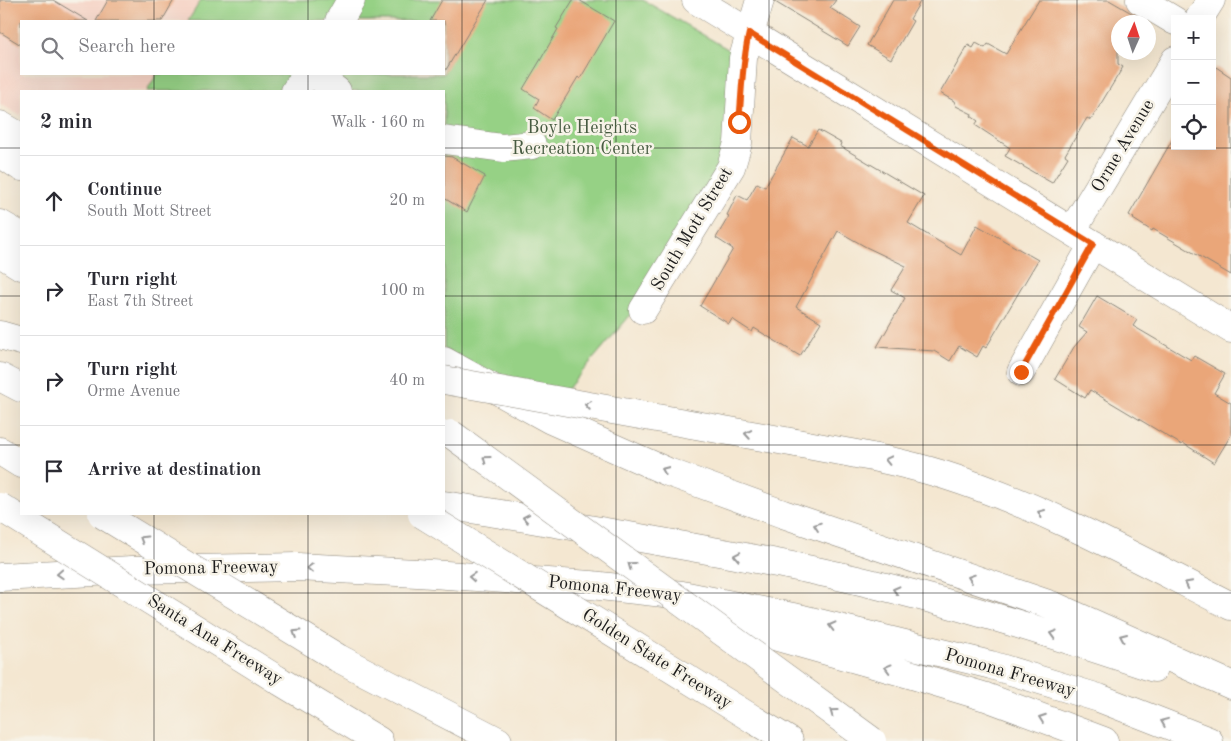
<!DOCTYPE html>
<meta charset="utf-8">
<style>
:root{--surface:#fff;--page:#f2f2f3;--text:#2b2b33;--muted:#7c7c81;--line:#e1e1e2}
body{margin:0;font-family:"Old Standard TT",serif;background:var(--page);color:var(--text)}
.controls{position:absolute;right:15px;top:15px;display:grid;overflow:hidden;border-radius:0px;box-shadow:0 5px 20px #0002}
.controls button{width:45px;height:45px;display:grid;place-items:center;padding:0;border:0;border-bottom:1px solid var(--line);background:var(--surface);color:var(--text);font:25px sans-serif}
.compass{position:absolute;left:1111px;top:15px;width:45px;height:45px;border-radius:50%;background:var(--surface);box-shadow:0 5px 20px #0002;rotate:3deg}
.stop{position:absolute;width:15px;height:15px;margin:-11px;border:4px solid #ea580c;border-radius:50%;background:#fff}
.stop.end{background:#ea580c;border-color:#fff;box-shadow:0 1px 5px #0008}
.list{margin:0;padding:0;list-style:none}
h2{display:flex;justify-content:space-between;align-items:center;height:65px;margin:0;padding:0 20px;font-size:21px}
h2 small{font-size:16px;font-weight:400;color:var(--muted)}
.list li{display:grid;grid-template-columns:32px 1fr auto;gap:15px;align-items:center;box-sizing:border-box;height:90px;padding:0 20px;border-top:1px solid var(--line)}
.list b{display:block;font-size:19px;white-space:nowrap}
.list p{margin:0;font-size:16px;white-space:nowrap;color:var(--muted)}
.list em{font-size:16px;font-style:normal;color:var(--muted)}
.icon{flex:none;width:28px;height:28px;fill:none;stroke:currentColor;stroke-width:2;stroke-linecap:round;stroke-linejoin:round}
.map{position:relative;flex:none;width:1231px;height:741px;overflow:hidden}
.search{position:absolute;background:var(--surface);box-shadow:0 5px 20px #0002;left:20px;top:20px;width:425px;height:55px;display:flex;align-items:center;gap:12px;box-sizing:border-box;padding:0 18px;border-radius:0px;color:var(--muted);font-size:19px}
.panel{position:absolute;background:var(--surface);box-shadow:0 5px 20px #0002;left:20px;top:90px;width:425px;height:425px;border-radius:0px}
.map>svg:first-child{display:block}
.built{fill:#f6d2c4}
.green{fill:#96d185;stroke:#597650}
.building{fill:#eaa679}
.lines{fill:none;stroke-linecap:round;stroke-linejoin:round}
.minor-casing{stroke:#888276;stroke-width:29}
.highway-casing{stroke:#888276;stroke-width:29}
.minor{stroke:#fff;stroke-width:28}
.highway{stroke:#fff;stroke-width:28}
.highway-bridge-casing{stroke:#888276;stroke-width:29;stroke-linecap:butt}
.highway-bridge{stroke:#fff;stroke-width:28}
.oneway{stroke:#999}
.route{stroke:#ea580c;stroke-width:6}
.grid{fill:none;stroke:#1c1c1c;stroke-width:1;stroke-opacity:0.55}
.labels{text-anchor:middle;dominant-baseline:central;stroke-width:5;stroke-linejoin:round;paint-order:stroke}
.park-label{font-size:18px;fill:#475b41;stroke:#f7f3e8}
.street-label{font-size:18px;fill:#1c1c1c;stroke:#f7f3e8}
</style>
<div class="map">
<svg width="1231" height="741" viewBox="0 0 1231 741">
<rect width="100%" height="100%" fill="#f7f3e8"/>
<filter id="ink" filterUnits="userSpaceOnUse"><feTurbulence type="fractalNoise" baseFrequency=".02" numOctaves="2"/><feDisplacementMap in="SourceGraphic" scale="10" xChannelSelector="R" yChannelSelector="G"/><feConvolveMatrix kernelMatrix="1 2 1 2 8 2 1 2 1" color-interpolation-filters="sRGB"/></filter>
<filter id="wash" filterUnits="userSpaceOnUse"><feTurbulence type="fractalNoise" baseFrequency=".0096" numOctaves="4" result="noise"/><feDisplacementMap in="SourceGraphic" scale="20" xChannelSelector="R" yChannelSelector="G"/><feGaussianBlur stdDeviation="1.12" result="paint"/><feColorMatrix in="noise" values="0 0 0 0 0 0 0 0 0 0 0 0 0 0 0 0 0 1.4 0 .05"/><feComposite in="paint" operator="in"/></filter>
<g filter="url(#wash)">
<rect width="100%" height="100%" fill="#f4e7d1"/>
<path class="built" d="M0,0H201L188,21H21V74H157L147,91H21V116L0,104Z"/>
<path class="green" d="M201,0H643L738,55L734,146L639,305L565,392L493,381L444,349V91H147L157,74H444V21H188Z"/>
<g id="blocks">
<path class="building" d="M0,0H53L88,21H21V45L0,32Z
M108,0H174L162,21H96Z
M442,0H488L444,73V21H430Z
M573,0H579L614,21L580,79L578,77L552,120L534,108L539,99L523,89L541,59L558,29L556,28Z
M775,0H836L830,8L860,27L848,46L775,2Z
M893,0H921L910,19L913,21L891,59L867,45Z
M1039,0H1109L1147,22H1118V64L1123,67L1091,120L1087,118L1065,155L1068,157L1052,183L1005,156L1010,148L975,125L978,121L971,116L972,114L956,106L954,101L940,93L968,45L973,48L976,43L985,48L988,44L1006,54Z
M1216,67L1231,77V275L1153,229L1152,231L1133,219L1134,218L1129,215L1175,135V146H1212V73Z
M818,130L841,143L840,146L924,196L908,223L961,255L977,225L1038,260L986,348L983,346L977,357L959,346L950,361L934,351L877,347L905,298L891,290L906,266L866,247L838,231L796,307L821,322L800,356L754,328L752,332L732,319L729,324L700,306L733,249L716,238L729,216L727,215L737,195L747,200L757,183L765,187L793,138L808,146Z
M444,156L452,157L485,176L467,212L444,198Z
M1097,296L1137,320L1133,326L1191,360L1194,356L1225,374L1214,393L1231,403V435L1214,463L1183,443L1182,445L1090,390L1085,398L1055,379L1074,347L1087,332L1079,327Z"/>
</g>
</g>
<g filter="url(#ink)">
<use href="#blocks" fill-opacity="0" stroke="#888276" stroke-width="1"/>
<g class="lines">
<g class="minor-casing">
<path id="minor" d="M696,0L1231,329
M1140,0L1175,21
M1199,19L1211,0
M339,21L351,0
M315,74L337,91
M295,91L307,74
M444,140L503,148L532,145
M1072,231L1175,60
M643,310L731,167L738,143L743,58L760,0
M1021,372L1093,244"/>
</g>
<g class="highway-casing">
<path id="highway" d="M0,125L21,137
M0,153L21,167
M0,224L21,236
M0,253L21,266
M0,335L21,341
M444,361L551,420L668,472L783,514L1054,606L1231,685
M0,377L21,388
M796,443C846,452 896,460 944,475C1045,507 1138,559 1231,606
M0,451L21,464
M444,505C519,516 593,530 668,543C725,553 782,563 839,576C946,600 1050,633 1154,668
M0,577L132,570L297,567L417,573L591,585L682,595L803,619L991,665L1099,698L1209,741
M703,616L909,674L986,697L1104,741
M338,658L498,741
M278,680L379,741
M756,721L789,741"/>
</g>
<use href="#minor" class="minor"/>
<use href="#highway" class="highway"/>
<g class="highway-bridge-casing">
<path id="highway-bridge" d="M444,380L796,443
M451,434L872,741
M0,507L278,680
M102,514L338,658
M422,514L756,721"/>
</g>
<use href="#highway-bridge" class="highway-bridge"/>
</g>
<defs><path id="oneway-chevron" d="M-2-3.5L2.5 0L-2 3.5" fill="none" stroke-width="1.6" stroke-linecap="round" stroke-linejoin="round" transform="scale(1.25)"/></defs>
<g class="oneway">
<use href="#oneway-chevron" transform="translate(588 405) rotate(-170)"/>
<use href="#oneway-chevron" transform="translate(748 434) rotate(-170)"/>
<use href="#oneway-chevron" transform="translate(486 459) rotate(-144)"/>
<use href="#oneway-chevron" transform="translate(888 460) rotate(-167)"/>
<use href="#oneway-chevron" transform="translate(665 470) rotate(-157)"/>
<use href="#oneway-chevron" transform="translate(1041 513) rotate(-156)"/>
<use href="#oneway-chevron" transform="translate(526 518) rotate(-170)"/>
<use href="#oneway-chevron" transform="translate(817 526) rotate(-161)"/>
<use href="#oneway-chevron" transform="translate(143 539) rotate(-148)"/>
<use href="#oneway-chevron" transform="translate(737 556) rotate(-169)"/>
<use href="#oneway-chevron" transform="translate(631 565) rotate(-144)"/>
<use href="#oneway-chevron" transform="translate(310 568) rotate(-177)"/>
<use href="#oneway-chevron" transform="translate(60 574) rotate(177)"/>
<use href="#oneway-chevron" transform="translate(472 577) rotate(-176)"/>
<use href="#oneway-chevron" transform="translate(971 578) rotate(-161)"/>
<use href="#oneway-chevron" transform="translate(1188 584) rotate(-153)"/>
<use href="#oneway-chevron" transform="translate(896 590) rotate(-166)"/>
<use href="#oneway-chevron" transform="translate(832 626) rotate(-166)"/>
<use href="#oneway-chevron" transform="translate(296 633) rotate(-148)"/>
<use href="#oneway-chevron" transform="translate(1053 634) rotate(-164)"/>
<use href="#oneway-chevron" transform="translate(1123 637) rotate(-156)"/>
<use href="#oneway-chevron" transform="translate(888 668) rotate(-165)"/>
<use href="#oneway-chevron" transform="translate(833 712) rotate(-144)"/>
<use href="#oneway-chevron" transform="translate(1042 718) rotate(-160)"/>
<use href="#oneway-chevron" transform="translate(1164 722) rotate(-158)"/>
</g>
</g>
<g class="lines" filter="url(#ink)">
<path class="route" d="M739,122C742,92 742,62 749,33L1093,244L1021,372"/>
</g>
<path class="grid" d="M154,0V21M308,0V21M462,0V741M616,0V741M769,0V741M923,0V741M1077,0V741M154,74V91M308,74V91M0,148H21M444,148H1231M0,296H21M444,296H1231M0,445H21M444,445H1231M154,514V741M308,514V741M0,593H1231"/>
<g class="labels">
<g class="park-label">
<text x="582" y="128">Boyle Heights<tspan x="582" dy="21">Recreation Center</tspan></text>
</g>
<g class="street-label">
<text transform="translate(1123 146) rotate(-59)">Orme Avenue</text>
<text transform="translate(692 229) rotate(-59)">South Mott Street</text>
<text transform="translate(211 568) rotate(-1)">Pomona Freeway</text>
<text transform="translate(615 589) rotate(6)">Pomona Freeway</text>
<text transform="translate(215 640) rotate(32)">Santa Ana Freeway</text>
<text transform="translate(657 659) rotate(32)">Golden State Freeway</text>
<text transform="translate(1010 673) rotate(16)">Pomona Freeway</text>
</g>
</g>
</svg>
<div class="controls">
<button>+</button>
<button>−</button>
<button><svg class="icon" aria-label="locate" viewBox="0 0 24 24"><circle cx="12" cy="12" r="6"/><path d="M12 2v4M12 18v4M2 12h4M18 12h4"/></svg></button>
</div>
<svg class="compass" viewBox="-18 -18 36 36"><path d="M0-13l5 13h-10z" fill="#e53935"/><path d="M0 13l5-13h-10z" fill="#7c7c81"/></svg>
<div class="stop" style="left:739px;top:122px"></div>
<div class="stop end" style="left:1021px;top:372px"></div>
<div class="search"><svg class="icon" aria-label="search" viewBox="0 0 24 24"><circle cx="10" cy="10" r="6"/><path d="M15 15l6 6"/></svg>Search here</div>
<section class="panel">
<h2>2 min<small>Walk · 160 m</small></h2>
<ul class="list">
<li><svg class="icon" aria-label="ahead" viewBox="0 0 24 24"><path d="M12 20V5M6 11l6-6 6 6"/></svg><div><b>Continue</b><p>South Mott Street</p></div><em>20 m</em></li>
<li><svg class="icon" aria-label="right" viewBox="0 0 24 24"><path d="M7 20v-9h11M14 6l5 5-5 5"/></svg><div><b>Turn right</b><p>East 7th Street</p></div><em>100 m</em></li>
<li><svg class="icon" aria-label="right" viewBox="0 0 24 24"><path d="M7 20v-9h11M14 6l5 5-5 5"/></svg><div><b>Turn right</b><p>Orme Avenue</p></div><em>40 m</em></li>
<li><svg class="icon" aria-label="arrive" viewBox="0 0 24 24"><path d="M6 21V4h12l-3 4 3 4H6"/></svg><div><b>Arrive at destination</b></div></li>
</ul>
</section>
</div>
